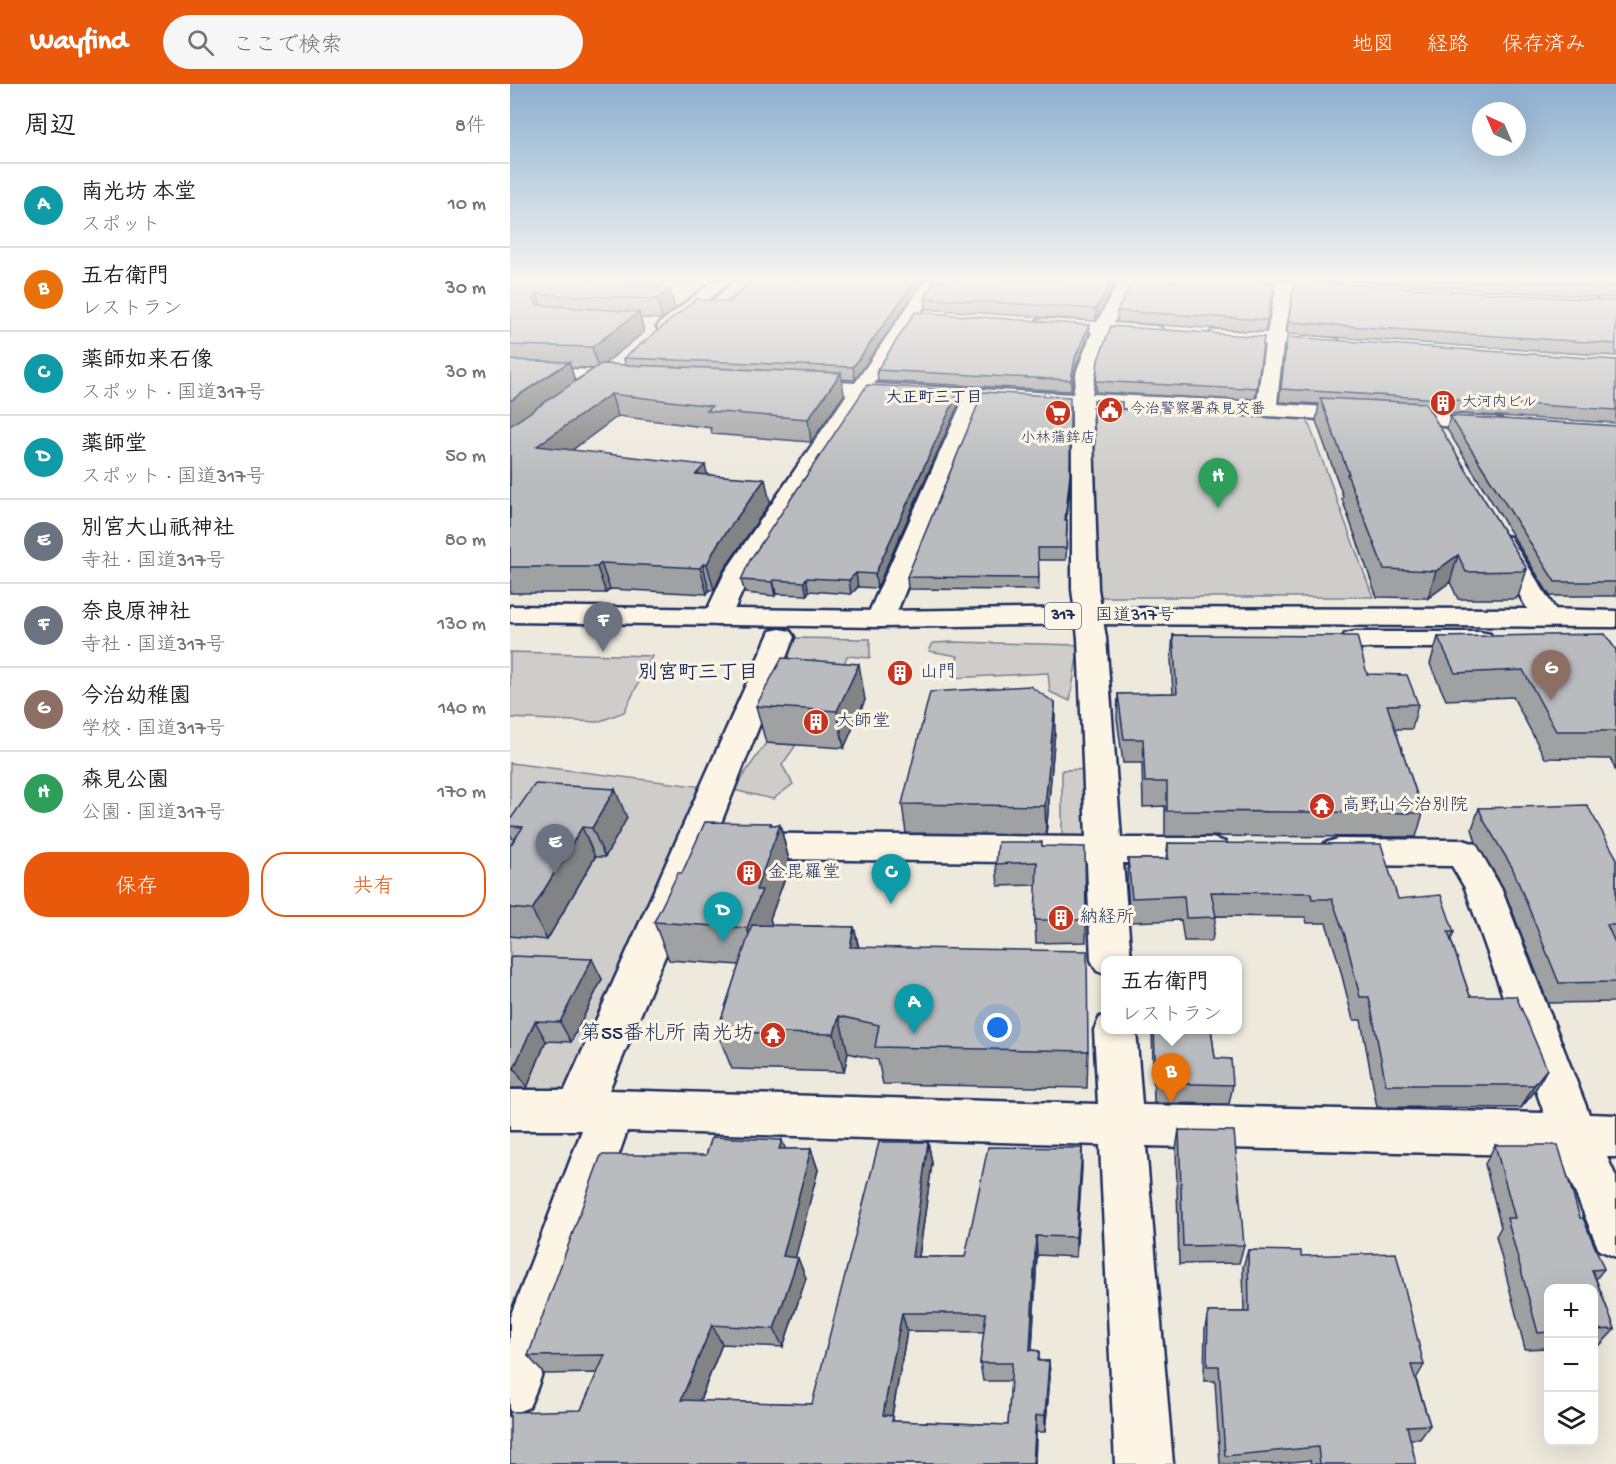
<!DOCTYPE html>
<html lang="ja">
<meta charset="utf-8">
<style>
:root{--surface:#fff;--page:#f6f6f6;--text:#202124;--muted:#757577;--line:#e0e0e0;--accent:#ea580c}
body{margin:0;font-family:"Gochi Hand","Klee One",sans-serif;background:var(--page);color:var(--text)}
.controls{position:absolute;right:18px;bottom:18px;display:grid;overflow:hidden;border-radius:12px;box-shadow:0 6px 24px #0002}
.controls button{width:54px;height:54px;display:grid;place-items:center;padding:0;border:0;border-bottom:2px solid var(--line);background:var(--surface);color:var(--text);font:30px sans-serif}
.compass{position:absolute;left:962px;top:18px;width:54px;height:54px;border-radius:50%;background:var(--surface);box-shadow:0 6px 24px #0002;rotate:316deg}
.you{position:absolute;left:488px;top:944px;width:21px;height:21px;margin:-15px;border:4px solid #fff;border-radius:50%;background:#1a73e8;box-shadow:0 0 0 9px #1a73e833}
.badge{display:grid;place-items:center;width:39px;height:39px;border-radius:50%;background:var(--accent);color:#fff;font-size:20px;font-weight:700}
.pin{position:absolute;translate:-50% -50px;filter:drop-shadow(0 2px 3px #0008)}
.pin::after{content:'';position:absolute;top:32px;width:21px;height:18px;background:inherit;clip-path:polygon(0 0,100% 0,50% 100%)}
.popup{position:absolute;left:591px;top:872px;width:141px;height:78px;box-sizing:border-box;display:grid;place-content:center;border-radius:12px;background:var(--surface);filter:drop-shadow(0 2px 4px #0005);font-size:20px;white-space:nowrap;color:var(--muted)}
.popup b{font-size:22px;color:var(--text)}
.popup::after{content:'';position:absolute;left:50%;top:100%;margin-left:-12px;border:12px solid transparent;border-top-color:var(--surface)}
.list{margin:0;padding:0;list-style:none}
h2{display:flex;justify-content:space-between;align-items:center;height:78px;margin:0;padding:0 24px;font-size:26px}
h2 small{font-size:20px;font-weight:400;color:var(--muted)}
.list li{display:grid;grid-template-columns:39px 1fr auto;gap:18px;align-items:center;box-sizing:border-box;height:84px;padding:0 24px;border-top:2px solid var(--line)}
.list b{display:block;font-size:22px;white-space:nowrap}
.list p{margin:0;font-size:20px;white-space:nowrap;color:var(--muted)}
.list em{font-size:20px;font-style:normal;color:var(--muted)}
.actions{display:flex;gap:12px;padding:18px 24px}
.actions a{flex:1;padding:14px 0;border:2px solid var(--accent);border-radius:24px;text-align:center;font-size:21px;color:var(--accent)}
.actions .main{background:var(--accent);color:#fff}
.icon{flex:none;width:33px;height:33px;fill:none;stroke:currentColor;stroke-width:2;stroke-linecap:round;stroke-linejoin:round}
.map{position:relative;flex:none;width:1106px;height:1380px;overflow:hidden}
header{display:flex;align-items:center;gap:36px;box-sizing:border-box;height:84px;padding:0 30px;background:var(--accent);color:#fff}
header strong{font-size:28px}
nav{display:flex;gap:33px;margin-inline-start:auto;font-size:21px}
.search{width:420px;height:54px;background:var(--page);display:flex;align-items:center;gap:15px;box-sizing:border-box;padding:0 21px;border-radius:33px;color:var(--muted);font-size:22px}
main{display:flex}
aside{flex:1;background:var(--surface)}
.map>svg:first-child{display:block}
.green{fill:#cfcdca;stroke:#757e94;stroke-width:1.5}
.lines{fill:none;stroke-linecap:round;stroke-linejoin:round}
.stream{fill:#6c778f;fill-rule:evenodd}
.minor-casing{stroke:#1b2f5e;stroke-width:5}
.highway-casing{stroke:#1b2f5e;stroke-width:5}
.minor{fill:#fcf5e5;fill-rule:evenodd}
.highway{fill:#fcf5e5;fill-rule:evenodd}
.wall{fill:#a0a1a3;stroke:#1b2f5e;stroke-width:1.5;fill-rule:evenodd}
.shaded-wall{fill:#828385;stroke:#1b2f5e;stroke-width:1.5}
.building{fill:#babbbe;stroke:#1b2f5e;stroke-width:1.5;fill-rule:evenodd}
.labels{text-anchor:middle;dominant-baseline:central;stroke-width:6;stroke-linejoin:round;paint-order:stroke}
.far-poi-label{font-size:15px;fill:#1b2f5e;stroke:#fcf5e5;text-anchor:start}
.far-neighbourhood-label{font-size:16px;font-weight:bold;fill:#1b2f5e;stroke:#fcf5e5}
.shield{fill:#fcf5e5;stroke:#5e6a86;stroke-width:1.5}
.shield-label{font-size:16px;font-weight:bold;fill:#1b2f5e}
.street-label{font-size:18px;fill:#1b2f5e;stroke:#fcf5e5}
.poi-label{font-size:18px;fill:#1b2f5e;stroke:#fcf5e5;text-anchor:start}
.neighbourhood-label{font-size:20px;font-weight:bold;fill:#1b2f5e;stroke:#fcf5e5}
.near-poi-label{font-size:21px;fill:#1b2f5e;stroke:#fcf5e5;text-anchor:end}
</style>
<header>
<strong>Wayfind</strong>
<div class="search"><svg class="icon" aria-label="search" viewBox="0 0 24 24"><circle cx="10" cy="10" r="6"/><path d="M15 15l6 6"/></svg>ここで検索</div>
<nav><a>地図</a><a>経路</a><a>保存済み</a></nav>
</header>
<main>
<aside>
<h2>周辺<small>8件</small></h2>
<ul class="list">
<li><span class="badge" style="background:#0f9aa8">A</span><div><b>南光坊 本堂</b><p>スポット</p></div><em>10 m</em></li>
<li><span class="badge" style="background:#e8710a">B</span><div><b>五右衛門</b><p>レストラン</p></div><em>30 m</em></li>
<li><span class="badge" style="background:#0f9aa8">C</span><div><b>薬師如来石像</b><p>スポット · 国道317号</p></div><em>30 m</em></li>
<li><span class="badge" style="background:#0f9aa8">D</span><div><b>薬師堂</b><p>スポット · 国道317号</p></div><em>50 m</em></li>
<li><span class="badge" style="background:#6b7280">E</span><div><b>別宮大山祇神社</b><p>寺社 · 国道317号</p></div><em>80 m</em></li>
<li><span class="badge" style="background:#6b7280">F</span><div><b>奈良原神社</b><p>寺社 · 国道317号</p></div><em>130 m</em></li>
<li><span class="badge" style="background:#8d6e63">G</span><div><b>今治幼稚園</b><p>学校 · 国道317号</p></div><em>140 m</em></li>
<li><span class="badge" style="background:#2e9e5b">H</span><div><b>森見公園</b><p>公園 · 国道317号</p></div><em>170 m</em></li>
</ul>
<div class="actions"><a class="main">保存</a><a>共有</a></div>
</aside>
<div class="map">
<svg width="1106" height="1380" viewBox="0 0 1106 1380">
<rect width="100%" height="100%" fill="#eee9dd"/>
<filter id="ink" filterUnits="userSpaceOnUse"><feTurbulence type="fractalNoise" baseFrequency=".0167" numOctaves="2"/><feDisplacementMap in="SourceGraphic" scale="12" xChannelSelector="R" yChannelSelector="G"/><feConvolveMatrix kernelMatrix="1 2 1 2 8 2 1 2 1" color-interpolation-filters="sRGB"/></filter>
<g filter="url(#ink)">
<path class="green" d="M584,322L797,335L863,513H589L580,324Z
M279,554L360,555V574L337,572L326,601L261,599Z
M443,558L569,561L560,617L540,608L538,589L441,594L448,572L419,567L423,559Z
M0,568L142,572L114,628L88,638L0,634Z
M256,659L286,661L272,681L283,700L263,715L223,706Z
M0,679L194,703L53,1023L0,1021Z
M583,685L586,749L575,760L552,755V686Z"/>
<g class="lines">
<path class="stream" d="M241,197H247L211,226H207V224Z"/>
<g class="minor-casing">
<path id="minor" d="M203,197H221L162,247H150L147,243L150,239Z
M415,197H431L364,300L563,310L567,286L582,248L534,245L528,244L525,240L528,236L534,235L587,238L609,197H625L604,239L644,242L650,243L653,247L650,251L644,252L599,249L586,286L582,310L747,318L755,260L708,256L702,255L699,251L702,247L708,246L757,249L766,205L716,202L708,197L828,199L834,201L836,204L834,207L782,206L775,250L821,254L827,255L830,259L827,263L821,264L773,261L767,320L984,333L991,335L994,339L991,343L984,345L582,322L588,505L596,554L611,754H702L715,758L720,767L715,776L702,780L613,779L621,876H595V890L587,887L581,876L577,779L196,774L99,1006L588,1020L584,946L590,933L595,932V946H626L632,1021L1034,1029L955,804L942,782L828,781L815,777L810,768L815,759L828,755L953,756L966,760L991,804L1079,1030L1106,1031V1073H1097L1106,1093V1173L1089,1166L1050,1072L636,1062L663,1380H605L590,1061L117,1047L27,1304L19,1323L0,1331V1233L72,1046H0V1006H55L260,547L270,545L280,547L284,553L207,749L576,753L568,554L562,505V321L472,317L384,535L380,541L370,543L360,541L356,535L453,316L356,311L241,488L218,539L208,541L198,539L194,533L215,488L337,310L290,308L283,306L280,302L283,298L290,296L345,299Z
M1078,197H1094L1106,218V237L1100,236Z
M0,283L118,287L125,289L128,293L125,297L118,299L0,295Z
M991,451L1000,453L1003,458L1050,533L1046,539L1036,541L1026,539L1022,533L979,458L982,453Z"/>
</g>
<g class="highway-casing">
<path id="highway" d="M0,522L370,527L579,524L1036,525L1106,527V543L579,540L370,543L0,538Z
M845,548H970L980,550L984,556L980,562L970,564H845L835,562L831,556L835,550Z"/>
</g>
<use href="#minor" class="minor"/>
<use href="#highway" class="highway"/>
</g>
<path class="wall" d="M0,197H156L145,204L160,205L165,225L152,235L130,234L134,248L94,280L115,281L114,274L219,218L243,197H413L345,296L332,295L334,311L301,358L202,350L201,344L108,332L62,366L198,391L260,419L213,487L204,506H199L197,510L100,505L96,509H0ZM61,284H74L84,285L65,297Z
M425,197H606L586,237L416,225L415,214Z
M765,197L755,248L607,238V227Z
M841,197H1106V214Z
M1106,217V272L777,250L778,238Z
M579,241V251L565,285L561,307L368,297L367,286Z
M754,253L745,315L732,314V316L586,308V297Z
M775,264L1106,276V339L920,328L1017,485L1008,513H1007L1006,515H948L940,498L918,514L867,513L832,415L833,412L806,337L809,320L769,318Z
M449,306L450,317L367,504L348,503L341,510L299,507L297,511L266,510L265,512L235,509L231,496Z
M584,316L612,318L611,330L584,329Z
M940,332L1106,342V512H1040L937,345Z
M560,403L556,436H557V447L556,476H528L529,506L398,505L397,493Z
M663,551L857,590L908,620L902,645H885L913,729L906,753L655,752V722L633,723L632,679H613L607,634L608,610L663,609L661,575Z
M928,553L1106,566V688L1101,675L1035,674L1003,613L936,616L920,580Z
M355,616L334,664L256,659L246,622Z
M545,647L536,751L396,749L392,720Z
M969,724L1106,773V918L1038,919L993,803L966,758L962,745Z
M117,734L95,773H85L37,856L0,852V762L4,757L0,750V736Z
M261,739L262,741H270L280,780L260,835L262,841L344,843L349,864L578,967L577,1004L373,1000L368,976L338,969L334,988L222,985L207,948L229,881L159,876L144,838L172,789Z
M658,759L888,815L944,848L941,856L960,912L1037,985L1024,1008L1011,1024L867,1023L851,936H843L828,876L816,839H797L795,833L706,832L702,857H674L671,836L620,838L617,798L618,775H656Z
M533,762L576,836V858L526,859L525,836L527,801L488,802L486,780Z
M0,875L92,895L61,958L36,957L17,1004H0Z
M642,945H701L705,974L723,1001L719,1020L644,1019Z
M669,1046L734,1161L729,1179L669,1180L666,1065Z
M418,1058L422,1079L409,1173H455L572,1064L566,1173L527,1171L522,1266L529,1267V1277H539L540,1294L535,1348H526L525,1380H0L71,1326L87,1289L34,1290L18,1272L196,1071L275,1065H301L308,1086L285,1174L296,1194L273,1263L212,1260L190,1317L302,1320ZM397,1247L474,1248L470,1279L473,1297H501L498,1341L384,1337L382,1332Z
M985,1061L1070,1134L1094,1185L1086,1195L1105,1245L1090,1261L1083,1262V1204H1038V1264L1015,1265L986,1152L991,1143L975,1080Z
M738,1166L791,1172L914,1281L906,1295L920,1341L910,1355H900L906,1380H801L800,1376L765,1380H710L705,1297H694L695,1244L698,1228H734L733,1183Z"/>
<path class="shaded-wall" d="M120,197H156L129,214L113,201Z
M405,197H413L345,296L343,283Z
M601,197H606L586,237V225Z
M765,197L764,207L755,248L757,236Z
M160,205L165,225L152,235L147,215Z
M27,210L33,230L23,215Z
M129,228L134,248L88,285L82,263Z
M579,241V251L565,285L561,307V296L565,274Z
M59,278L66,300L0,345V317Z
M331,289L334,311L301,358L298,335Z
M449,306L450,317L367,504L365,490Z
M101,310L108,332L35,386L27,362Z
M195,381L201,405L186,390Z
M560,391V403L555,447V436Z
M255,395L260,419L213,487L204,506L197,480L207,461Z
M948,471L940,498L918,514L926,487Z
M91,479L100,505L96,509L87,483Z
M193,480L199,506L197,510L190,484Z
M346,489L348,503L341,510L339,496Z
M296,494L299,507L297,511L294,498Z
M263,496L266,510L265,512L262,498Z
M349,580L355,616L334,664L327,627Z
M545,619V647L536,751L535,722Z
M105,705L117,734L95,773L82,744Z
M261,739L265,754L270,741L280,780L260,835L263,844L249,882L237,844Z
M72,743L85,773L37,856L22,826Z
M344,843L352,881L340,863Z
M82,875L92,895L61,958L50,938Z
M329,932L338,969L334,988L324,950Z
M25,937L36,957L17,1004L4,984Z
M1037,985L1024,1008L1011,1024L1024,1001Z
M272,1056L280,1077L269,1065Z
M418,1058L422,1079L406,1193L402,1173Z
M572,1064V1085L566,1173V1153Z
M301,1065L308,1086L281,1191L273,1172Z
M526,1152L527,1171L521,1284L520,1266Z
M288,1174L296,1194L273,1263L264,1245Z
M392,1229L397,1247L379,1348L373,1331Z
M202,1241L212,1260L183,1333L171,1316Z
M539,1277L540,1294L535,1348V1331Z
M526,1332V1348L525,1380H523Z"/>
<path class="building" d="M0,197H120L113,201L160,205L147,215L27,210L23,215L28,221L129,228L82,263L0,261Z
M243,197H405L343,283L114,274L186,215L219,218Z
M425,197H601L586,225L415,214Z
M622,197H765L757,236L607,227Z
M785,197L1106,217V260L778,238Z
M1020,197H1106V203Z
M405,228L579,241L565,274L561,296L367,286Z
M601,242L754,253L747,304L733,303V305L586,297L588,276Z
M777,253L1106,276V326L771,305Z
M0,276L59,278L0,317Z
M91,280L331,289L298,335L197,327L202,322L101,310L27,362L195,381L186,390L255,395L207,461L197,480H193L190,484L91,479L87,483H0V342Z
M357,301L449,306L365,490L346,489L339,496L296,494L294,498L263,496L262,498L231,496L240,476Z
M473,308L560,313V391L555,436H557L556,464H528L529,494L397,493Z
M810,314L915,319L1017,485H1014L1015,487L956,488L948,471L926,487L874,485L837,390H839Z
M584,316L612,318V322L585,321Z
M940,332L1106,342V498H1045Z
M1095,550L1106,566V647H1046L1013,586L945,589L928,553Z
M663,551L847,552L857,590L897,591L908,620L877,621L913,729L657,727V698H635L633,655H614L608,610L667,609Z
M272,574L349,580L327,627L246,622Z
M520,602L545,619L535,722L392,720L420,608Z
M25,700L105,705L82,744L72,743L22,826L0,824V762L13,743L0,742V736Z
M1077,721L1106,773V841H1097L1106,861V898L1049,899L1002,783L974,737L969,724Z
M195,738L261,739L260,741H270L246,806H252L237,844L144,838L168,789H172Z
M488,758H532V762L575,763L576,836H525L527,778L486,780Z
M658,759L871,760L888,815L931,811L944,848H938L960,912H1006L1037,985L1024,1001H876L859,913H850L835,852L822,815H802L801,809L701,808L706,833L676,834L674,812L622,814L618,775H658Z
M242,841L344,843L340,863L577,867L578,967L365,963L369,941L329,932L324,950L207,948Z
M2,872L82,875L50,938L25,937L4,984H0V875Z
M644,945H701L705,974L721,975L723,1001L646,999Z
M669,1046L724,1047L734,1161L673,1162Z
M202,1053L272,1056L269,1065H301L273,1172L288,1174L264,1245L202,1241L171,1316L302,1320L369,1058H418L402,1173H455L478,1063L572,1064L566,1153L526,1152L520,1266L529,1267L528,1277H539L535,1331L526,1332L523,1380H0V1328L71,1326L95,1271L18,1272L91,1071H196ZM392,1229H476L470,1279H502L498,1341L382,1337L383,1332L373,1331Z
M985,1061H1048L1070,1134H1073L1094,1185L1082,1186L1105,1245L1083,1246V1204H1038V1248L1028,1249L997,1134H1005Z
M738,1166L791,1167V1172L886,1169L914,1281H901L920,1341L897,1342L906,1380H810L808,1363L715,1372L709,1282H697L698,1228H739Z"/>
</g>
<linearGradient id="sky" x2="0" y2="1"><stop stop-color="#8cafd1"/><stop offset="0.5" stop-color="#f7f5f0"/><stop offset="1" stop-color="#f7f5f0" stop-opacity="0"/></linearGradient>
<rect width="1106" height="391" fill="url(#sky)"/>
<defs>
<g id="building-disc" transform="scale(1.35)"><circle r="9.5" fill="#c8321e" stroke="#fcf5e5"/><path d="M-4-6H4V6H1V3H-1V6H-4ZM-2.5-4.3h1.7v1.8h-1.7ZM.8-4.3h1.7v1.8H.8ZM-2.5-1h1.7V.8h-1.7ZM.8-1h1.7V.8H.8Z" fill="#fff"/></g>
<g id="civic-disc" transform="scale(1.35)"><circle r="9.5" fill="#c8321e" stroke="#fcf5e5"/><path d="M-.6-6.5H3V-4.5H.6V-3L4-1V1h2V6H-6V1h2V-1L-.6-3ZM-1.2 2.5V6h2.4V2.5Z" fill="#fff"/></g>
<g id="supermarket-disc" transform="scale(1.35)"><circle r="9.5" fill="#c8321e" stroke="#fcf5e5"/><path d="M-6-5.5h2.5l.6 2H6L4.5 2H-2.5L-4.4-4H-6ZM-1.5 3.2a1.3 1.3 0 1 0 .1 0ZM3 3.2a1.3 1.3 0 1 0 .1 0Z" fill="#fff"/></g>
<g id="temple-disc" transform="scale(1.35)"><circle r="9.5" fill="#c8321e" stroke="#fcf5e5"/><path d="M0-6L5-2H3V0L6.5 2.5H4V6H1.5V3h-3V6H-4V2.5H-6.5L-3 0V-2H-5Z" fill="#fff"/></g>
</defs>
<g fill-rule="evenodd">
<use href="#building-disc" x="933" y="319"/>
<use href="#civic-disc" x="600" y="326"/>
<use href="#supermarket-disc" x="548" y="329"/>
<use href="#building-disc" x="390" y="589"/>
<use href="#building-disc" x="306" y="638"/>
<use href="#temple-disc" x="812" y="722"/>
<use href="#building-disc" x="239" y="789"/>
<use href="#building-disc" x="551" y="834"/>
<use href="#temple-disc" x="263" y="951"/>
</g>
<g class="labels">
<g class="far-poi-label">
<text x="952" y="319">大河内ビル</text>
<text x="620" y="326">今治警察署森見交番</text>
<text x="548" y="355" text-anchor="middle">小林蒲鉾店</text>
</g>
<g class="far-neighbourhood-label">
<text x="424" y="315">大正町三丁目</text>
</g>
<rect class="shield" x="535" y="519" width="36" height="26" rx="4.5"/>
<g class="shield-label">
<text x="553" y="532">317</text>
</g>
<g class="street-label">
<text x="625" y="532">国道317号</text>
</g>
<g class="poi-label">
<text x="410" y="589">山門</text>
<text x="326" y="638">大師堂</text>
<text x="832" y="722">高野山今治別院</text>
<text x="258" y="789">金毘羅堂</text>
<text x="570" y="834">納経所</text>
</g>
<g class="neighbourhood-label">
<text x="188" y="590">別宮町三丁目</text>
</g>
<g class="near-poi-label">
<text x="244" y="951">第55番札所 南光坊</text>
</g>
</g>
</svg>
<div class="controls">
<button>+</button>
<button>−</button>
<button><svg class="icon" aria-label="layers" viewBox="0 0 24 24"><path d="M12 4l9 5-9 5-9-5zM3 14l9 5 9-5"/></svg></button>
</div>
<svg class="compass" viewBox="-18 -18 36 36"><path d="M0-13l5 13h-10z" fill="#e53935"/><path d="M0 13l5-13h-10z" fill="#757577"/></svg>
<div class="you"></div>
<div class="pin badge" style="left:404px;top:950px;background:#0f9aa8">A</div>
<div class="pin badge" style="left:661px;top:1019px;background:#e8710a">B</div>
<div class="popup"><b>五右衛門</b>レストラン</div>
<div class="pin badge" style="left:381px;top:820px;background:#0f9aa8">C</div>
<div class="pin badge" style="left:213px;top:858px;background:#0f9aa8">D</div>
<div class="pin badge" style="left:45px;top:790px;background:#6b7280">E</div>
<div class="pin badge" style="left:93px;top:568px;background:#6b7280">F</div>
<div class="pin badge" style="left:1041px;top:616px;background:#8d6e63">G</div>
<div class="pin badge" style="left:708px;top:424px;background:#2e9e5b">H</div>
</div>
</main>
